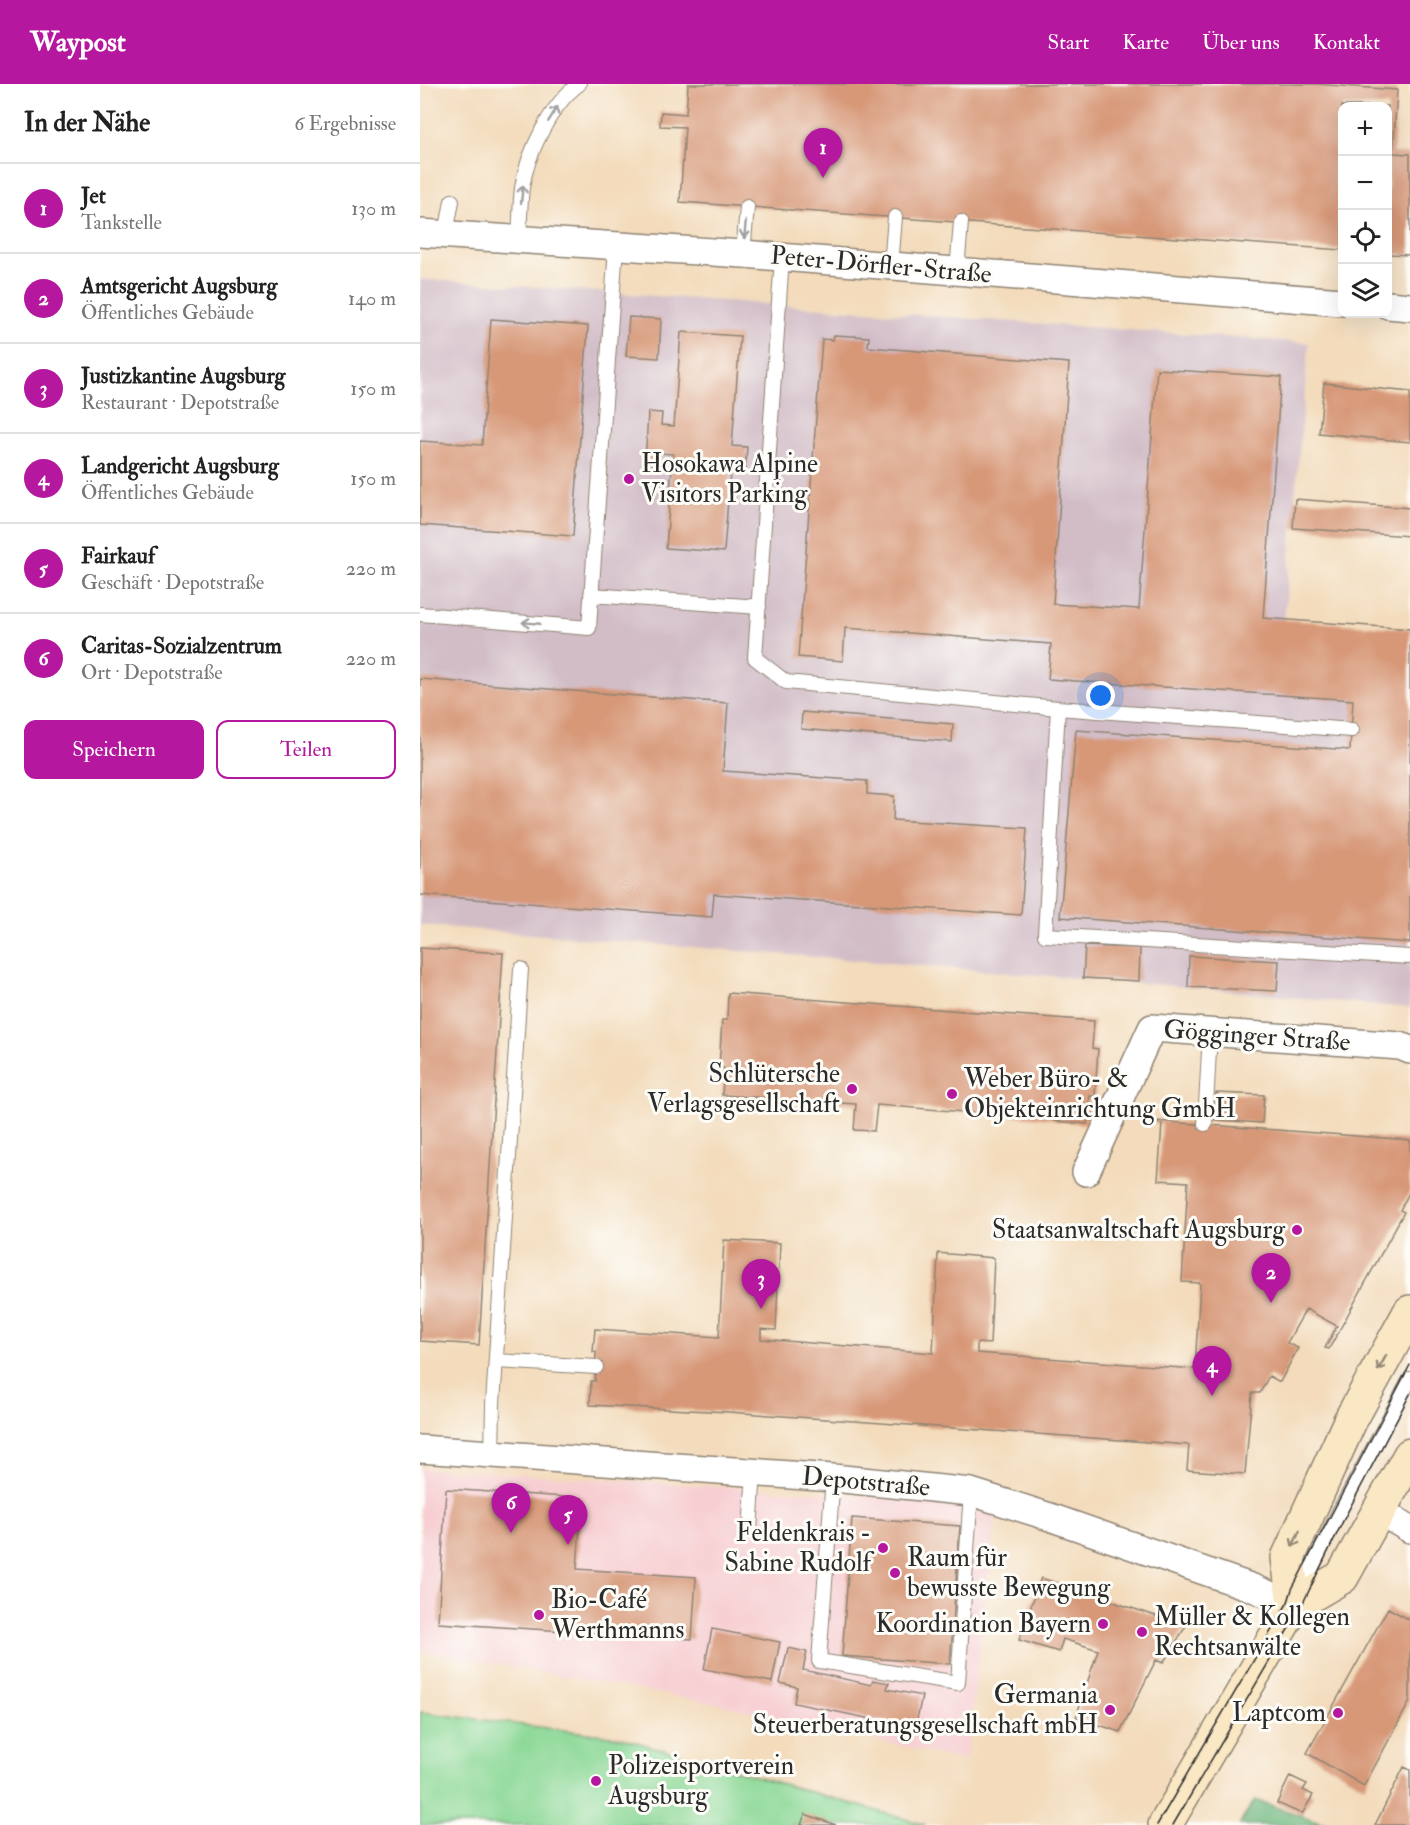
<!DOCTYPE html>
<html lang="de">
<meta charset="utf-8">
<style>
:root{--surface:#fff;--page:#f6f6f6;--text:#222;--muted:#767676;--line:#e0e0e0;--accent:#b5179e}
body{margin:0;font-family:"IM FELL Double Pica",serif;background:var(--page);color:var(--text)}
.controls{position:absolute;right:18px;top:18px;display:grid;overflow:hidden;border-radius:12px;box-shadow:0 6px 24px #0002}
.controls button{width:54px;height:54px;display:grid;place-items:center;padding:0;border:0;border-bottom:2px solid var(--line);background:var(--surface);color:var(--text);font:30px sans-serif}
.you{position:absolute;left:681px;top:612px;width:21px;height:21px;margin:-15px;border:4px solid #fff;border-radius:50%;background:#1a73e8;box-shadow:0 0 0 9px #1a73e833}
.badge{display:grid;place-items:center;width:39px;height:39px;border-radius:50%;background:var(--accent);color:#fff;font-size:20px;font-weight:700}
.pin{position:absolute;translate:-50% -50px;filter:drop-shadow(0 2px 3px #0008)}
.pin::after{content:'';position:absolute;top:32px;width:21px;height:18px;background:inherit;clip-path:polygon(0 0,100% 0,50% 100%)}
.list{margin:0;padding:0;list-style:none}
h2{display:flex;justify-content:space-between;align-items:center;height:78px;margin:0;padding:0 24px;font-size:26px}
h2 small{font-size:20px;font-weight:400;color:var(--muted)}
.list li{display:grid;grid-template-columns:39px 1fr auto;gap:18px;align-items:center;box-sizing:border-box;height:90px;padding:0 24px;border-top:2px solid var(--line)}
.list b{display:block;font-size:22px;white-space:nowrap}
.list p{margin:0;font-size:20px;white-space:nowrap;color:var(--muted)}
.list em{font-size:20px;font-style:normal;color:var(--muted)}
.actions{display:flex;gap:12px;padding:18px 24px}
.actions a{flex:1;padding:14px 0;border:2px solid var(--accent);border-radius:12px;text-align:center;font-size:21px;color:var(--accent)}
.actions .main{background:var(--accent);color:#fff}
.icon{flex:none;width:33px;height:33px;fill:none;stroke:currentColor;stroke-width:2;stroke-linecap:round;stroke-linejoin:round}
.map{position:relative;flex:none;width:990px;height:1741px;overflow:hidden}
header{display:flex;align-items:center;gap:36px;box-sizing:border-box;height:84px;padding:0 30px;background:var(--accent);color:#fff}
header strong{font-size:28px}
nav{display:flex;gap:33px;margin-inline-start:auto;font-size:21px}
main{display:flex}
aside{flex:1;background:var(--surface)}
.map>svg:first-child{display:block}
.built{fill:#f7cfd3}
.industrial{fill:#d2bdc7}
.green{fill:#8bd896;stroke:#5b8260;stroke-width:1.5}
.forest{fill:#70b87f;stroke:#4e7255;stroke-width:1.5}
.building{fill:#d79878}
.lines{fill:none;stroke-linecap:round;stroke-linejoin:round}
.lane-casing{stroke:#8f8373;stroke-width:16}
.street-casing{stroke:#8f8373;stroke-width:30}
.secondary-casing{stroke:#8f8373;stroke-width:36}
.lane{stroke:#fff;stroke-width:14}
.street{stroke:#fff;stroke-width:27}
.secondary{stroke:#fae7c3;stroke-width:33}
.tram{stroke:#2b2b2b;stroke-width:1.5}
.oneway{stroke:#a0a0a0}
.oneway2{stroke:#928977}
.poi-dot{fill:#b5179e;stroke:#fdfcf7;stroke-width:2}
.labels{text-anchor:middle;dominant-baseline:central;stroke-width:6;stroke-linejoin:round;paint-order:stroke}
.street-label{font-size:26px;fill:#2b2b2b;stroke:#fdfcf7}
.poi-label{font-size:26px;fill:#2b2b2b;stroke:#fdfcf7;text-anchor:start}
</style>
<header>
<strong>Waypost</strong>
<nav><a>Start</a><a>Karte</a><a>Über uns</a><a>Kontakt</a></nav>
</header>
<main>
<aside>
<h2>In der Nähe<small>6 Ergebnisse</small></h2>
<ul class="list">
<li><span class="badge">1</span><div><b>Jet</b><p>Tankstelle</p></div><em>130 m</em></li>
<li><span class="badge">2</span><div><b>Amtsgericht Augsburg</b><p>Öffentliches Gebäude</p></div><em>140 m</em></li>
<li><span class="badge">3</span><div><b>Justizkantine Augsburg</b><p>Restaurant · Depotstraße</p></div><em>150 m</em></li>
<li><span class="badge">4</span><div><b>Landgericht Augsburg</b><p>Öffentliches Gebäude</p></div><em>150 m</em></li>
<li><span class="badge">5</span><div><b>Fairkauf</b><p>Geschäft · Depotstraße</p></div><em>220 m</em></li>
<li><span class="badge">6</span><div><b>Caritas-Sozialzentrum</b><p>Ort · Depotstraße</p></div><em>220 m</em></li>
</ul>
<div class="actions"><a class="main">Speichern</a><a>Teilen</a></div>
</aside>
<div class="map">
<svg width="990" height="1741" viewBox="0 0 990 1741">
<rect width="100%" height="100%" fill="#fdfcf7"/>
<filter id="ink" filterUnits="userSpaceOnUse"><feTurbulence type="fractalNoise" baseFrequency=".0167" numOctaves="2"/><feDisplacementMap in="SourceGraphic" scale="12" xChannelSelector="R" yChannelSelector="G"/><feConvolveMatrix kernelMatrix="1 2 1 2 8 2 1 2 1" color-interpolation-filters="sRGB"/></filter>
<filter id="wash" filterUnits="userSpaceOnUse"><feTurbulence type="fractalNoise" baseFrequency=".008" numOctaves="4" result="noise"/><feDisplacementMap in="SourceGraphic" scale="24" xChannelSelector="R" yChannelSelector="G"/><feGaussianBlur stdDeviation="1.35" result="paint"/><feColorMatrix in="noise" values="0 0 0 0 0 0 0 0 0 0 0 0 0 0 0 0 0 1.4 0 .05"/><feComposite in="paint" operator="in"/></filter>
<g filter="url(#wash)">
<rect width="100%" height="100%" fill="#f3dbbb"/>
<path class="built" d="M0,1384L480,1414L576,1431L546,1677L298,1620L0,1566Z"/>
<path class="industrial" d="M0,195L889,259L864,536L990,545V924L743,901L0,841Z"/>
<path class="green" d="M0,1628L199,1653L506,1741H0Z"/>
<path class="forest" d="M835,1716L909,1741H819Z"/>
<g id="blocks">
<path class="building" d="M268,0H894L977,6L973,69L990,70V171L968,170V22H922V166L260,118L265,43L240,42L241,28L266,30Z
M209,233L241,235L239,274L206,272Z
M71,235L168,242L153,452L0,441V357L62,361Z
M261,248L320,252L312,362L327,363L325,390L310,389L304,468L246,464L253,370L239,369L238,382L225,381L228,328L242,329L241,341L254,342Z
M414,251L449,253L448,263L649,279L633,520L719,525L737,285L861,293L843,534L990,545V859L640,833L656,646L930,666L933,616L628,595L631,560L425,544L423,577L378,573L402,255L413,256Z
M904,299L990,308V358L899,349Z
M875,415L990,424V452L873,444Z
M0,595L308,619L303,687L447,697V710L474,712L473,736L607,744L601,831L294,810L292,833L0,811Z
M382,628L533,640L532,658L381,645Z
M665,862L720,864L719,897L663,894Z
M0,864L83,869L59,1261L0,1257Z
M769,872L859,877L857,907L768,903Z
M308,909L674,937L672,964L678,965L675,1012H670L667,1040L634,1037V1035L457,1021L454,1047L434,1046L436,1020L302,1011L304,984H299L302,936H307Z
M796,1009L844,1011L842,1039L794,1036Z
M735,1037L990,1056V1107L980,1126L984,1128L909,1265L905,1264L917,1242L886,1225L867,1259L878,1264L860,1298L849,1292L840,1309H832L825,1390L767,1386L769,1361L308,1328L170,1321L171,1297H175L176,1268H173L175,1245L299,1253L304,1156L360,1159L356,1246L341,1245V1255L513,1269L518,1169L574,1174L570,1260L557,1259V1269L775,1285L780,1199L762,1198L768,1098L738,1096L742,1040L735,1039Z
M26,1405L162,1414L157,1485L276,1493L272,1555L18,1539Z
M432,1434L540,1442L530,1580L422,1572Z
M621,1494L766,1542L743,1579L736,1576L700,1648L656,1633L678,1566L643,1555L639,1568L599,1556Z
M968,1524L990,1536V1617L944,1702L887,1669Z
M292,1545L360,1558L352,1598L284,1585Z
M368,1564L387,1568L383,1586L451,1601L453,1596L469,1599L467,1605L502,1612L495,1644L374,1619L377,1603L360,1599Z
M984,1683L990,1686V1741H955Z
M870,1692L887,1700L883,1706L893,1711L882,1730L857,1719Z
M385,1730L416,1741H381Z"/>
</g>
</g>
<g filter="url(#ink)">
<use href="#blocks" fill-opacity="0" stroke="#8f8373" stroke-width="1.5"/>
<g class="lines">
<g class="lane-casing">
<path id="lane" d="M26,150L32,117
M99,155C100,138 100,121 102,104C107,70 131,20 159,0
M323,170L327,123
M362,173L335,574L366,598L638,624L625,851L990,873
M471,182L475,133
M537,187L541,138
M171,511L339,523
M0,530L169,544L196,163
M638,624L932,646
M785,1040L790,948
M77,1277L176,1283
M72,1370L73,1320L101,885
M413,1394L399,1577L538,1599L551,1408
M330,1446L334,1388
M880,1509L919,1428L990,1295"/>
</g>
<g class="street-casing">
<path id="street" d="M0,149L323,170L922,218
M968,221L990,223
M666,1088L732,944L980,962L990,966
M0,1365L413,1394L551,1408L627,1432L833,1504L874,1521
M959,1427L990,1445"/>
</g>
<g class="secondary-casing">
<path id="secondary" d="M874,1521L868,1474L930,1337L990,1228
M745,1741L874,1521L922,1493L990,1371"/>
</g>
<use href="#lane" class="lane"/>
<use href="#street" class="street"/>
<use href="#secondary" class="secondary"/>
<path class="tram" d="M737,1741L868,1518L872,1505L990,1281
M753,1741L880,1525L926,1431L990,1310"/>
</g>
<defs><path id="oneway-shaft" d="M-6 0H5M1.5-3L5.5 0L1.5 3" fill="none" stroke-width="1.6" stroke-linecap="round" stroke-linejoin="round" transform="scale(1.5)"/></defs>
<g class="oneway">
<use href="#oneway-shaft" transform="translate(133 30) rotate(-58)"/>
<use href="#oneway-shaft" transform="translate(102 110) rotate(-84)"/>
<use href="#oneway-shaft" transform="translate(325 146) rotate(95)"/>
<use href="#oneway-shaft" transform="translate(111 539) rotate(-175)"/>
</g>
<g class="oneway2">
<use href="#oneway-shaft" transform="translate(962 1279) rotate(119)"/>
<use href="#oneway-shaft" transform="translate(876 1455) rotate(115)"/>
</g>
</g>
<g class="poi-dot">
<circle cx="209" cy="395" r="6"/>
<circle cx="432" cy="1005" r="6"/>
<circle cx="532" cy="1010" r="6"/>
<circle cx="877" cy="1146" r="6"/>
<circle cx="463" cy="1464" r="6"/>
<circle cx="475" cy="1489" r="6"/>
<circle cx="119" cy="1531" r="6"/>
<circle cx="683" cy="1540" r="6"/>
<circle cx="722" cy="1548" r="6"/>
<circle cx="690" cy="1626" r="6"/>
<circle cx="918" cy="1629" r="6"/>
<circle cx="176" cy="1697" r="6"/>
</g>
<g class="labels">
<g class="street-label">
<text transform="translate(461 181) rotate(5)">Peter-Dörfler-Straße</text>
<text transform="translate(837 952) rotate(4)">Gögginger Straße</text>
<text transform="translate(446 1398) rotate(5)">Depotstraße</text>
</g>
<g class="poi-label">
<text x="221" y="380">Hosokawa Alpine<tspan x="221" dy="30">Visitors Parking</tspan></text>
<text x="420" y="990" text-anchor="end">Schlütersche<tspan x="420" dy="30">Verlagsgesellschaft</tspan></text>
<text x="544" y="995">Weber Büro- &amp;<tspan x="544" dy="30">Objekteinrichtung GmbH</tspan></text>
<text x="865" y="1146" text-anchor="end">Staatsanwaltschaft Augsburg</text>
<text x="451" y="1449" text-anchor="end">Feldenkrais -<tspan x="451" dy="30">Sabine Rudolf</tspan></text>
<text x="487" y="1474">Raum für<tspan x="487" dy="30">bewusste Bewegung</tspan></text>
<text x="131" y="1516">Bio-Café<tspan x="131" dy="30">Werthmanns</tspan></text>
<text x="734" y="1533">Müller &amp; Kollegen<tspan x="734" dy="30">Rechtsanwälte</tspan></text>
<text x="671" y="1540" text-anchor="end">Koordination Bayern</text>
<text x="678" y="1611" text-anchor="end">Germania<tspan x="678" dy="30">Steuerberatungsgesellschaft mbH</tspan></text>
<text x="906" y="1629" text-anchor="end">Laptcom</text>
<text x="188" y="1682">Polizeisportverein<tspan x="188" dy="30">Augsburg</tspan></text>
</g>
</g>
</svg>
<div class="controls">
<button>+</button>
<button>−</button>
<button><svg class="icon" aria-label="locate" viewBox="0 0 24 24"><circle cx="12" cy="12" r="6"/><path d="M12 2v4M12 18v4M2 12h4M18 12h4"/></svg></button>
<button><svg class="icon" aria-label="layers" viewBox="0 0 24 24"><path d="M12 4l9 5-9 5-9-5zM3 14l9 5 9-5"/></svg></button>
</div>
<div class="you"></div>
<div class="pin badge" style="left:403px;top:94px">1</div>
<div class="pin badge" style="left:851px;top:1219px">2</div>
<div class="pin badge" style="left:341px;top:1225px">3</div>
<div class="pin badge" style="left:792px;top:1312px">4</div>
<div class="pin badge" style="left:148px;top:1461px">5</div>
<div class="pin badge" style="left:91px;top:1449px">6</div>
</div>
</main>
